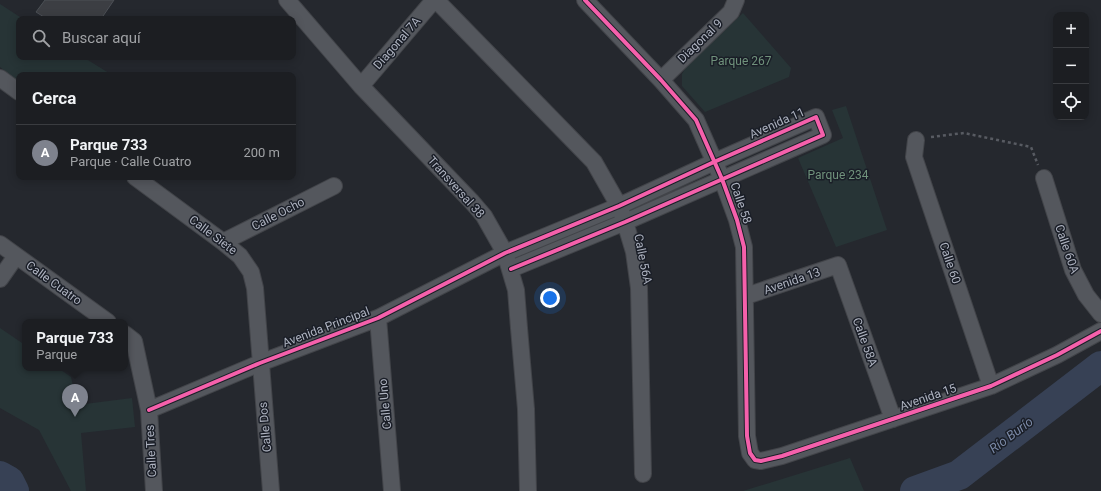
<!DOCTYPE html>
<html lang="es">
<meta charset="utf-8">
<style>
:root{--surface:#1c1e22;--page:#292b2f;--text:#f1f3f6;--muted:#a0a2a5;--line:#3a3c40;--accent:#7e828d}
body{margin:0;font-family:Roboto,sans-serif;background:var(--page);color:var(--text)}
.controls{position:absolute;right:12px;top:12px;display:grid;overflow:hidden;border-radius:8px;box-shadow:0 2px 10px #0003}
.controls button{width:36px;height:36px;display:grid;place-items:center;padding:0;border:0;border-bottom:1px solid var(--line);background:var(--surface);color:var(--text);font:20px sans-serif}
.you{position:absolute;left:550px;top:298px;width:14px;height:14px;margin:-10px;border:3px solid #fff;border-radius:50%;background:#1a73e8;box-shadow:0 0 0 6px #1a73e833}
.badge{display:grid;place-items:center;width:26px;height:26px;border-radius:50%;background:var(--accent);color:#fff;font-size:13px;font-weight:700}
.pin{position:absolute;translate:-50% -33px;filter:drop-shadow(0 1px 2px #0008)}
.pin::after{content:'';position:absolute;top:21px;width:14px;height:12px;background:inherit;clip-path:polygon(0 0,100% 0,50% 100%)}
.popup{position:absolute;left:22px;top:319px;width:106px;height:52px;box-sizing:border-box;display:grid;place-content:center;border-radius:8px;background:var(--surface);filter:drop-shadow(0 1px 3px #0005);font-size:13px;white-space:nowrap;color:var(--muted)}
.popup b{font-size:15px;color:var(--text)}
.popup::after{content:'';position:absolute;left:50%;top:100%;margin-left:-8px;border:8px solid transparent;border-top-color:var(--surface)}
.list{margin:0;padding:0;list-style:none}
h2{display:flex;justify-content:space-between;align-items:center;height:52px;margin:0;padding:0 16px;font-size:17px}
h2 small{font-size:13px;font-weight:400;color:var(--muted)}
.list li{display:grid;grid-template-columns:26px 1fr auto;gap:12px;align-items:center;box-sizing:border-box;height:56px;padding:0 16px;border-top:1px solid var(--line)}
.list b{display:block;font-size:15px;white-space:nowrap}
.list p{margin:0;font-size:13px;white-space:nowrap;color:var(--muted)}
.list em{font-size:13px;font-style:normal;color:var(--muted)}
.icon{flex:none;width:22px;height:22px;fill:none;stroke:currentColor;stroke-width:2;stroke-linecap:round;stroke-linejoin:round}
.map{position:relative;flex:none;width:1101px;height:491px;overflow:hidden}
.search{position:absolute;background:var(--surface);box-shadow:0 2px 10px #0003;left:16px;top:16px;width:280px;height:44px;display:flex;align-items:center;gap:10px;box-sizing:border-box;padding:0 14px;border-radius:8px;color:var(--muted);font-size:15px}
.panel{position:absolute;background:var(--surface);box-shadow:0 2px 10px #0003;left:16px;top:72px;width:280px;height:108px;border-radius:8px}
.map>svg:first-child{display:block}
.green{fill:#273436}
.lines{fill:none;stroke-linecap:round;stroke-linejoin:round}
.river{stroke:#374155;stroke-width:30}
.building{fill:#3c3e43;stroke:#4c5056}
.street-casing{stroke:#424449;stroke-width:18}
.path{stroke:#585b62;stroke-width:2.5;stroke-dasharray:3 3;stroke-linecap:butt}
.street{stroke:#54575d;stroke-width:16}
.cycleway-casing{stroke:#1a1e27;stroke-width:6}
.cycleway{stroke:#f560ab;stroke-width:4}
.labels{text-anchor:middle;dominant-baseline:central;stroke-width:3;stroke-linejoin:round;paint-order:stroke}
.street-label{font-size:12px;fill:#aeb3c0;stroke:#1a1e27}
.park-label{font-size:12px;fill:#70927c;stroke:#1a1e27}
.water-label{font-size:13px;font-style:italic;fill:#7a88a5;stroke:#1a1e27}
</style>
<div class="map">
<svg width="1101" height="491" viewBox="0 0 1101 491">
<rect width="100%" height="100%" fill="#25282e"/>
<path class="green" d="M0,4L23,19H19V57H83L112,75H19V82L0,67Z
M743,13L791,68L789,77L705,112L682,86V74L686,67Z
M846,106L887,230L836,247L798,158L843,138L832,110Z
M0,328L25,345V368H58L71,377L77,405L132,398L135,427L81,433L86,491H71L39,430L0,408Z
M850,458L864,491H743Z"/>
<g class="lines">
<path class="river" d="M0,476L9,481L14,491
M915,491L959,475L1101,366"/>
</g>
<path class="building" d="M45,0H114L101,19H47L36,12Z"/>
<g class="lines">
<g class="street-casing">
<path id="street" d="M287,0L361,86L472,202L484,216L505,253L516,290L519,328L526,409L528,491
M436,0L594,162L619,206L625,222L634,252L639,288L643,474
M585,0L661,80L696,120L722,179L737,220L744,247L747,436L750,453L755,460L761,461L782,456L991,386L1057,355L1101,331
M0,78L19,92
M661,80L731,12L736,0
M361,86L434,0
M916,140L914,157L991,386
M135,177L223,242L240,256L251,272L255,288L271,491
M1044,178L1073,270L1086,295L1101,314
M223,242L334,186
M0,244L108,322
M0,279L16,256
M746,296L838,265L893,419
M378,318L392,491
M125,334L134,341L149,410L154,491
M149,410L260,363L378,318L505,253L619,206L714,162L816,117L823,135L625,222L511,269"/>
</g>
<path class="path" d="M931,137L964,133L1031,147L1038,165"/>
<use href="#street" class="street"/>
<g class="cycleway-casing">
<path id="cycleway" d="M585,0L661,80L696,120L722,179L737,220L744,247L747,436L750,453L755,460L761,461L782,456L991,386L1057,355L1101,331
M149,410L260,363L378,318L505,253L619,206L714,162L816,117L823,135L625,222L511,269"/>
</g>
<use href="#cycleway" class="cycleway"/>
</g>
<g class="labels">
<g class="street-label">
<text transform="translate(700 41) rotate(-44)">Diagonal 9</text>
<text transform="translate(397 43) rotate(-49)">Diagonal 7A</text>
<text transform="translate(777 123) rotate(-24)">Avenida 11</text>
<text transform="translate(456 187) rotate(48)">Transversal 38</text>
<text transform="translate(741 203) rotate(71)">Calle 58</text>
<text transform="translate(278 214) rotate(-27)">Calle Ocho</text>
<text transform="translate(213 235) rotate(37)">Calle Siete</text>
<text transform="translate(1067 249) rotate(71)">Calle 60A</text>
<text transform="translate(643 259) rotate(79)">Calle 56A</text>
<text transform="translate(950 263) rotate(71)">Calle 60</text>
<text transform="translate(792 281) rotate(-19)">Avenida 13</text>
<text transform="translate(54 283) rotate(36)">Calle Cuatro</text>
<text transform="translate(326 327) rotate(-21)">Avenida Principal</text>
<text transform="translate(865 342) rotate(70)">Calle 58A</text>
<text transform="translate(928 397) rotate(-19)">Avenida 15</text>
<text transform="translate(385 404) rotate(-95)">Calle Uno</text>
<text transform="translate(265 427) rotate(-95)">Calle Dos</text>
<text transform="translate(151 451) rotate(-93)">Calle Tres</text>
</g>
<g class="park-label">
<text x="741" y="61">Parque 267</text>
<text x="838" y="175">Parque 234</text>
</g>
<g class="water-label">
<text transform="translate(1011 435) rotate(-37)">Río Burío</text>
</g>
</g>
</svg>
<div class="controls">
<button>+</button>
<button>−</button>
<button><svg class="icon" aria-label="locate" viewBox="0 0 24 24"><circle cx="12" cy="12" r="6"/><path d="M12 2v4M12 18v4M2 12h4M18 12h4"/></svg></button>
</div>
<div class="you"></div>
<div class="pin badge" style="left:75px;top:417px">A</div>
<div class="popup"><b>Parque 733</b>Parque</div>
<div class="search"><svg class="icon" aria-label="search" viewBox="0 0 24 24"><circle cx="10" cy="10" r="6"/><path d="M15 15l6 6"/></svg>Buscar aquí</div>
<section class="panel">
<h2>Cerca<small></small></h2>
<ul class="list">
<li><span class="badge">A</span><div><b>Parque 733</b><p>Parque · Calle Cuatro</p></div><em>200 m</em></li>
</ul>
</section>
</div>
